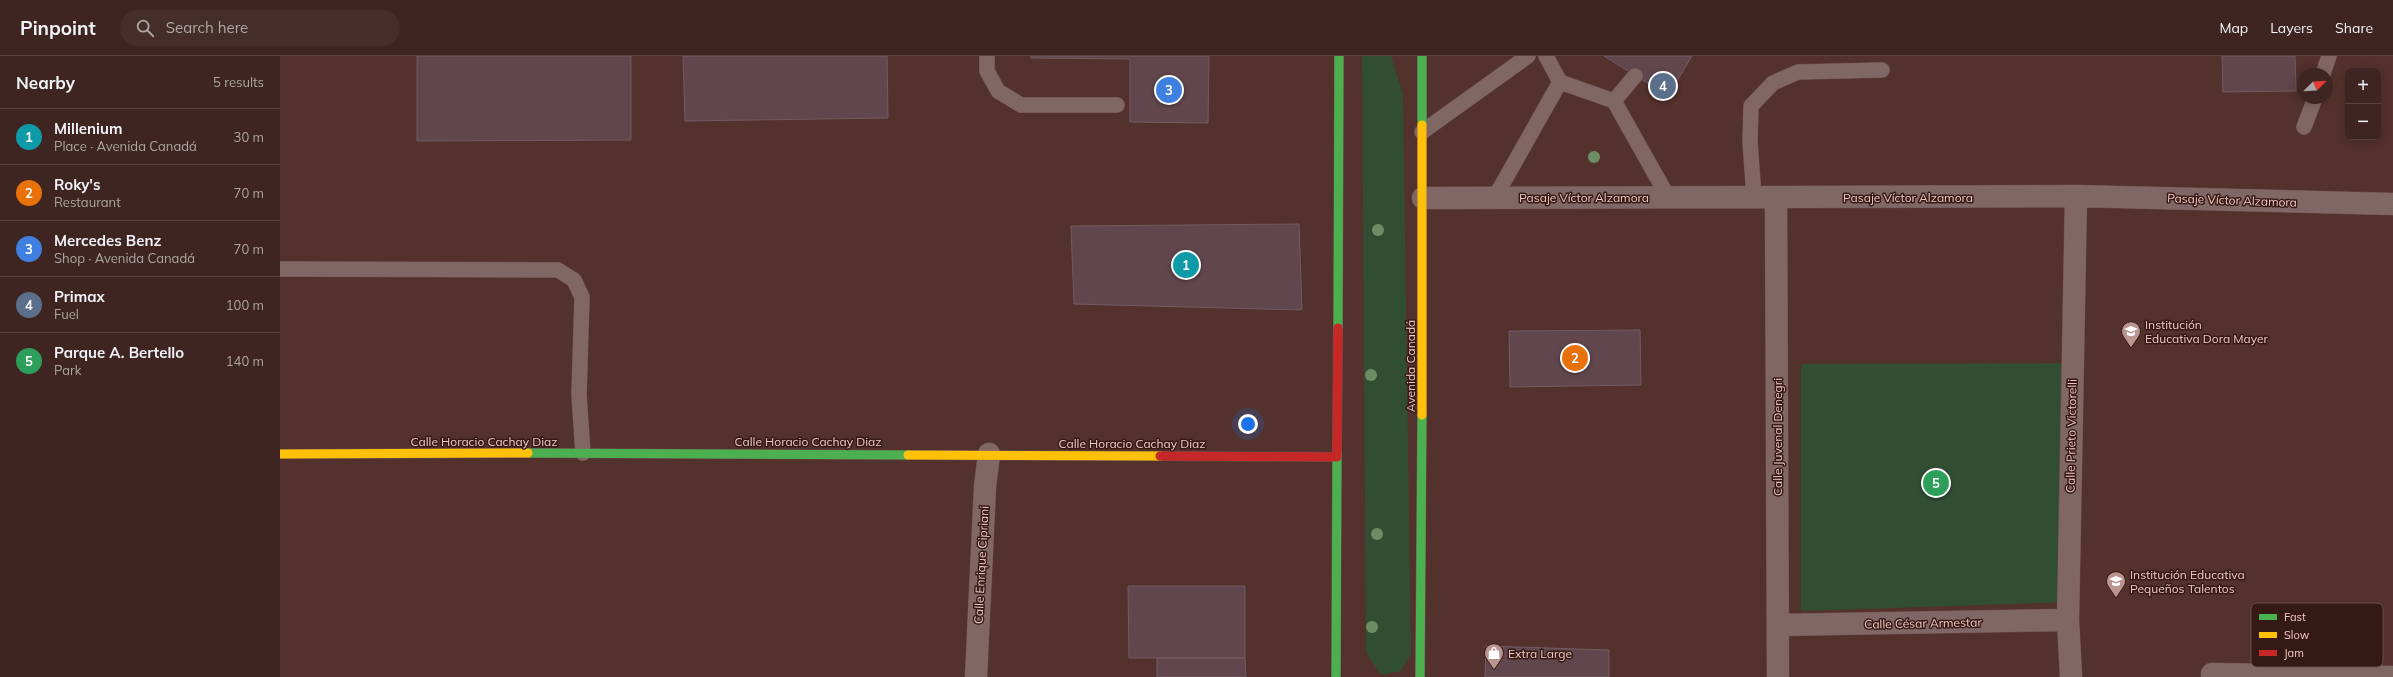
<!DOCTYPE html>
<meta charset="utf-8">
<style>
:root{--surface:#3e2522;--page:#452d2a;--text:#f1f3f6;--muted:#ada5a5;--line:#574240;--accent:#e69b98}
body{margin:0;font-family:Mulish,sans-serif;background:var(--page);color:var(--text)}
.controls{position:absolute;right:12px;top:12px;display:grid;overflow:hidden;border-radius:8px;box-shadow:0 2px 10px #0003}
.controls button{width:36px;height:36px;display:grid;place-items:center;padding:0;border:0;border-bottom:1px solid var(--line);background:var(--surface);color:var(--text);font:20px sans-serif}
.compass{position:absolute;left:2017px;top:12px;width:36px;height:36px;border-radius:50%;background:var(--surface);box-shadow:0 2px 10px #0003;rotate:66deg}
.you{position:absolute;left:968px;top:368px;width:14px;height:14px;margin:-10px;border:3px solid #fff;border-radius:50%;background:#1a73e8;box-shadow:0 0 0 6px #1a73e833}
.badge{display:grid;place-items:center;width:26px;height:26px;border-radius:50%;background:var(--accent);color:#fff;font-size:13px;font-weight:700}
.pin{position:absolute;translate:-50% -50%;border:2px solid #fff;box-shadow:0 1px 4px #0006}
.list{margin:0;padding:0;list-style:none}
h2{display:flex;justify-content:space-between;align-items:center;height:52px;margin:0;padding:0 16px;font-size:17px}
h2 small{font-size:13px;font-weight:400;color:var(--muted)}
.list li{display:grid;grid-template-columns:26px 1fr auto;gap:12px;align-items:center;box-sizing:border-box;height:56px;padding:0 16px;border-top:1px solid var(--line)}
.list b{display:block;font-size:15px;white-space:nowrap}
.list p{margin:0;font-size:13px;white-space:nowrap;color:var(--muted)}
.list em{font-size:13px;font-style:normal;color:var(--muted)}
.icon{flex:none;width:22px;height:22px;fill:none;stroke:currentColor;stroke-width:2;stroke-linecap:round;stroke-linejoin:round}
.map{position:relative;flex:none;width:2113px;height:621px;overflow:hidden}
header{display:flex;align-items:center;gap:24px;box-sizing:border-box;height:56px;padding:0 20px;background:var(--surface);border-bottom:1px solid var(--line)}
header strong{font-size:19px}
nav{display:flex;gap:22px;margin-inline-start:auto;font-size:14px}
.search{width:280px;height:36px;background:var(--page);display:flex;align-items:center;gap:10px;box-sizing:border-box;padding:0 14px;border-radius:22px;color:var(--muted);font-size:15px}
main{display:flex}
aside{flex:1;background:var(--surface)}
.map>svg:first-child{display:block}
.green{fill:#314e32}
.building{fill:#61474d;stroke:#745b62}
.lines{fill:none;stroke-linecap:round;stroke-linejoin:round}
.lane-casing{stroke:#6e4f4c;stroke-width:16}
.street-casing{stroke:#6e4f4c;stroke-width:23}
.fast-casing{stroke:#6e4f4c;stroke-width:10}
.slow-casing{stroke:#6e4f4c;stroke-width:10}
.jam-casing{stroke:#6e4f4c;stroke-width:10}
.lane{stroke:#816764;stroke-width:15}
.street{stroke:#816764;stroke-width:22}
.fast{stroke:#4caf50;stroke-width:9}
.slow{stroke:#ffc107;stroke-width:9}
.jam{stroke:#c62828;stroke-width:9}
.tree{fill:#6d8e65}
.labels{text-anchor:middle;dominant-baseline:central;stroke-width:3;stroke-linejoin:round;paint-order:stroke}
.street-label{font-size:12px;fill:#f1c9c3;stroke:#351915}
.poi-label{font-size:12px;fill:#f1c9c3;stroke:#351915;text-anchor:start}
.key{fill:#351915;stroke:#6d4e49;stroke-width:1}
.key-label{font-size:11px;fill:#f1c9c3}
</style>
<header>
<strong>Pinpoint</strong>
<div class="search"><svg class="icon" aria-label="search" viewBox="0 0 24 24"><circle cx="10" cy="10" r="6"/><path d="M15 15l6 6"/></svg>Search here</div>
<nav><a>Map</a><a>Layers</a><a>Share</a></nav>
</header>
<main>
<aside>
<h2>Nearby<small>5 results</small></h2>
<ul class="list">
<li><span class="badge" style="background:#0f9aa8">1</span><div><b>Millenium</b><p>Place · Avenida Canadá</p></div><em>30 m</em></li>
<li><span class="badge" style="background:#e8710a">2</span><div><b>Roky's</b><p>Restaurant</p></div><em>70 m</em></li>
<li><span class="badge" style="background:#3f7fe0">3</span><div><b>Mercedes Benz</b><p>Shop · Avenida Canadá</p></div><em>70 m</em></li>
<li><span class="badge" style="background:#5c6f8a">4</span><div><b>Primax</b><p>Fuel</p></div><em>100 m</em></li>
<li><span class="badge" style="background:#2e9e5b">5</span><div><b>Parque A. Bertello</b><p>Park</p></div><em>140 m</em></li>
</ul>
</aside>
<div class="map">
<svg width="2113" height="621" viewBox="0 0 2113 621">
<rect width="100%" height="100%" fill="#53312d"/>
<path class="green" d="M1082,0H1111L1123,38L1131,598L1121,615L1101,619L1086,597Z
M1793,307L1788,546L1521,555V308Z"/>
<path class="building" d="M137,0H351V84L137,85Z
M403,0H607L608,62L405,65Z
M751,0H929L928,67L850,66V3L751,2Z
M1324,0H1412L1388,40Z
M1942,0H2015L2016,35L1943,36Z
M1019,168L1022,254L794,248L791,170Z
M1360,274L1361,329L1230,331L1229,275Z
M848,530H965V602H849Z
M1206,590L1329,594V621H1205Z
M877,602H965L966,621H877Z"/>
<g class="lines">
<g class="lane-casing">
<path id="lane" d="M707,0V15L718,35L741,49H837
M1266,0L1280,26
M2043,18L2049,0
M1334,45L1355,20
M2024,71L2035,42
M1142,76L1248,0
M1215,141L1280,26L1334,45L1388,141
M1474,141L1470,86L1471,50L1493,27L1518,16L1602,14
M0,213L278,214L294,224L302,241L299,339L303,397"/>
</g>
<g class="street-casing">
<path id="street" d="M1496,141L1498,621
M1143,142L1796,140L2113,148
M1498,569L1788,564
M1932,618L2113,621
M696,621L705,431L709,398
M1791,621L1788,564L1796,140"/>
</g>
<g class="fast-casing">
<path id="fast" d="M1142,0V69
M1058,272L1059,0
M248,397L628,399
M1056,621L1057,398
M1140,621L1142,359"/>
</g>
<g class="slow-casing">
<path id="slow" d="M1142,359V69
M0,398L248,397
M628,399L880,400"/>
</g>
<g class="jam-casing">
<path id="jam" d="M1057,398L1058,272
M880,400L1057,401"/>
</g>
<use href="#lane" class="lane"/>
<use href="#street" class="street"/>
<use href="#fast" class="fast"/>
<use href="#slow" class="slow"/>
<use href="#jam" class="jam"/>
</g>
<g class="tree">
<circle cx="1314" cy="101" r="6"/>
<circle cx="1098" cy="174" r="6"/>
<circle cx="1091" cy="319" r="6"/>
<circle cx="1097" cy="478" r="6"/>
<circle cx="1092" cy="571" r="6"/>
</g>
<defs>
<g id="school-pin" transform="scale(1)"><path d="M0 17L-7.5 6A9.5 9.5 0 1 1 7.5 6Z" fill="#ba948e" stroke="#351915"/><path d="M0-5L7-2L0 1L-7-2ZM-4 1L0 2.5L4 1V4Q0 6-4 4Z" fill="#fff"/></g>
<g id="shop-pin" transform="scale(1)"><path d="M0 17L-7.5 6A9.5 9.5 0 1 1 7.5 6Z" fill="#ba948e" stroke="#351915"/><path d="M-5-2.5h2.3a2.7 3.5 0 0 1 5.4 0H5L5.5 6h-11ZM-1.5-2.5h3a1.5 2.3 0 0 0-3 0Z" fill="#fff"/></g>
</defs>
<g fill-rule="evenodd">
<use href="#school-pin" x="1851" y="275"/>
<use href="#school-pin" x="1836" y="525"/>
<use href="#shop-pin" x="1214" y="597"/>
</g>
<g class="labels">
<g class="street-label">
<text x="1304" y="141">Pasaje Víctor Alzamora</text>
<text x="1628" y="141">Pasaje Víctor Alzamora</text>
<text transform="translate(1952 144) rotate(2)">Pasaje Víctor Alzamora</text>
<text transform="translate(1130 310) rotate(-90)">Avenida Canadá</text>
<text transform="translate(1791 380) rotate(-89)">Calle Prieto Victorelli</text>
<text transform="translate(1497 381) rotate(-90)">Calle Juvenal Denegri</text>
<text x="204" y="385">Calle Horacio Cachay Diaz</text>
<text x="528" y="385">Calle Horacio Cachay Diaz</text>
<text x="852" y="387">Calle Horacio Cachay Diaz</text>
<text transform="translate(701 509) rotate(-87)">Calle Enrique Cipriani</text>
<text transform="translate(1643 567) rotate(-1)">Calle César Armestar</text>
</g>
<g class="poi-label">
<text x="1865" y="268">Institución<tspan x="1865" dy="14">Educativa Dora Mayer</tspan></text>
<text x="1850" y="518">Institución Educativa<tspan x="1850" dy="14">Pequeños Talentos</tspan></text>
<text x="1228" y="597">Extra Large</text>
</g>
</g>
<rect x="1971" y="547" width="132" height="64" rx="6" class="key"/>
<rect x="1979" y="558" width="18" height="6" fill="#4caf50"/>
<rect x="1979" y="576" width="18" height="6" fill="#ffc107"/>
<rect x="1979" y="594" width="18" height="6" fill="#c62828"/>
<g class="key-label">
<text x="2004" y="565">Fast</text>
<text x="2004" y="583">Slow</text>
<text x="2004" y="601">Jam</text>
</g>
</svg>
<div class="controls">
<button>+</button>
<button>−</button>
</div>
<svg class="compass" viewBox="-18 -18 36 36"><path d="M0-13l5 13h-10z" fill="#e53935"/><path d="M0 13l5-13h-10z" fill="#ada5a5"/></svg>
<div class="you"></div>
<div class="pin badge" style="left:906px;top:209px;background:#0f9aa8">1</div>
<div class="pin badge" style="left:1295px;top:302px;background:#e8710a">2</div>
<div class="pin badge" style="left:889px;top:34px;background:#3f7fe0">3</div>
<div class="pin badge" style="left:1383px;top:30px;background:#5c6f8a">4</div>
<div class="pin badge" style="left:1656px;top:427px;background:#2e9e5b">5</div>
</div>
</main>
